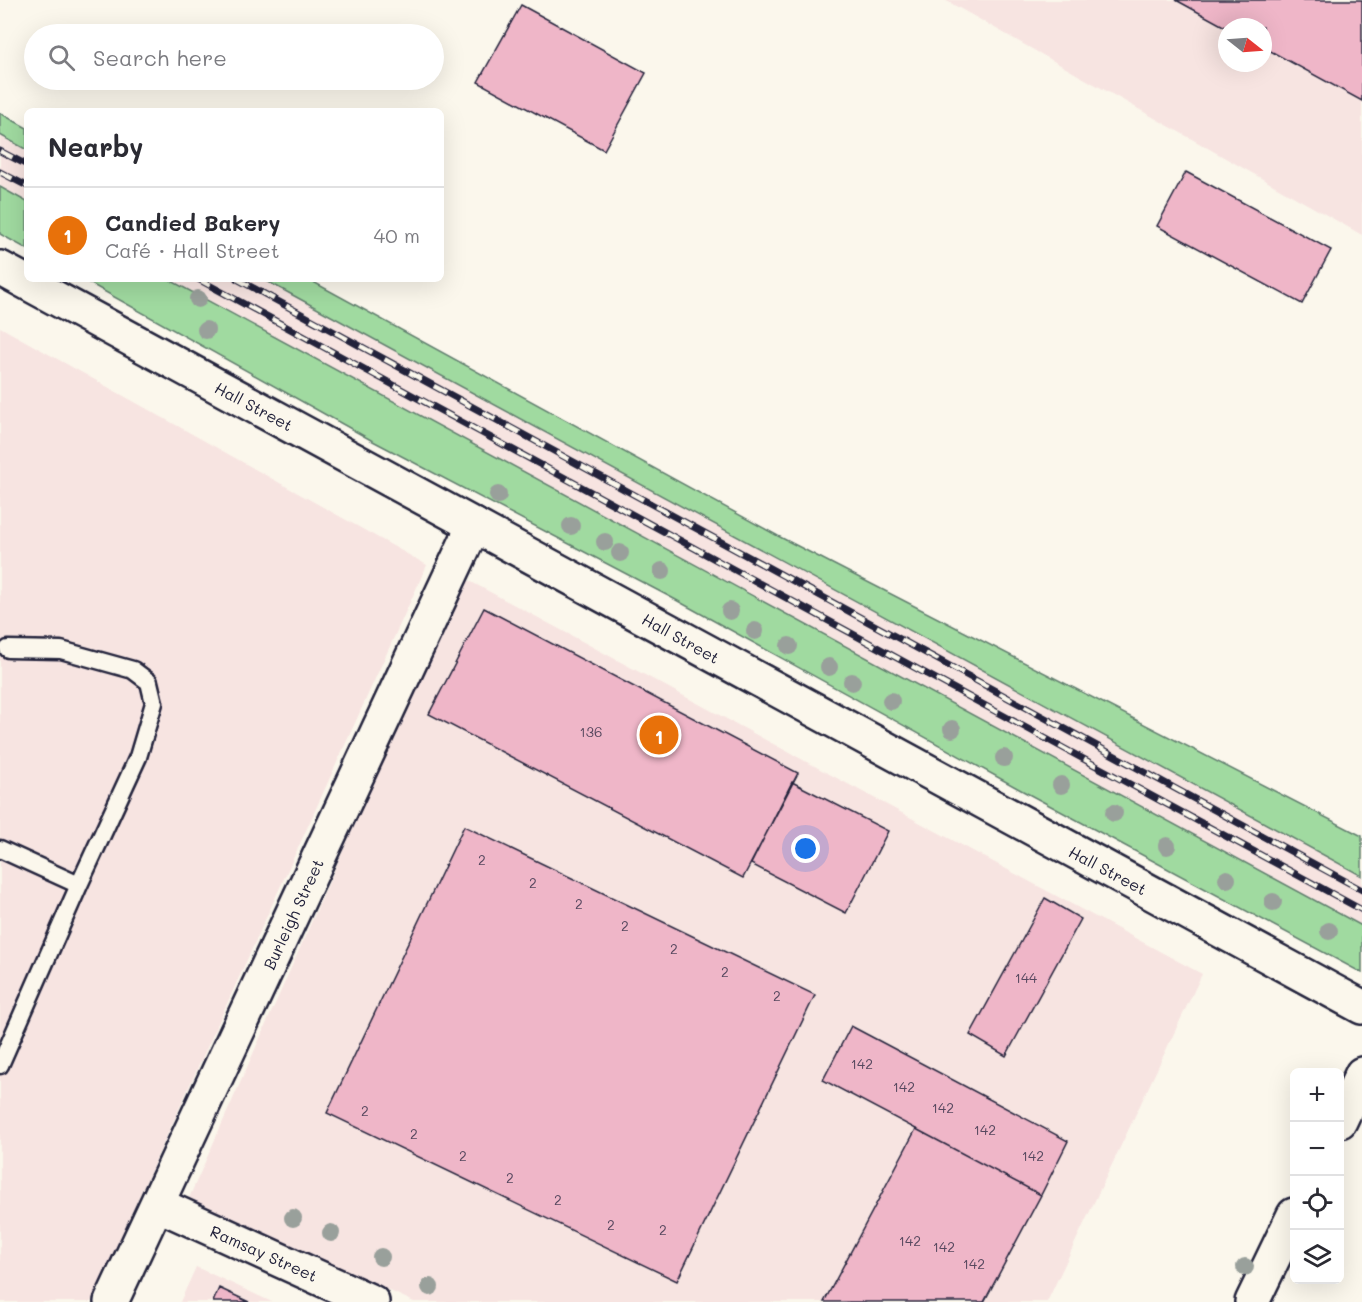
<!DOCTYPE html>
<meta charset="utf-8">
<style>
:root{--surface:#fff;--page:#f7f7f7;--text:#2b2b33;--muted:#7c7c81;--line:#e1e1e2;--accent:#1f6fb2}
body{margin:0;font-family:Mali,sans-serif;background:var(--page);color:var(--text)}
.controls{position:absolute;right:18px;bottom:18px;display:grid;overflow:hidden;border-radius:9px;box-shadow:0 6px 24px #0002}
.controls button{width:54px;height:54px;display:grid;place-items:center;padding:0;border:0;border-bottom:2px solid var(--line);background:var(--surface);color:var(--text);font:30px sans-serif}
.compass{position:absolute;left:1218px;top:18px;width:54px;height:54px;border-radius:50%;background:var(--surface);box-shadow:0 6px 24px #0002;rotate:107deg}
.you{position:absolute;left:806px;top:849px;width:21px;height:21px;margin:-15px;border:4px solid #fff;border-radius:50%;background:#1a73e8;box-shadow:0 0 0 9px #1a73e833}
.badge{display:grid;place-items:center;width:39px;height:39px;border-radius:50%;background:var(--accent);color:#fff;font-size:20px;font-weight:700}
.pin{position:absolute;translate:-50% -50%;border:3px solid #fff;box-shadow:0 2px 6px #0006}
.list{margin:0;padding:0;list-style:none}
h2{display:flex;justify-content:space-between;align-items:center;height:78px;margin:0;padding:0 24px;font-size:26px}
h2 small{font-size:20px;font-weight:400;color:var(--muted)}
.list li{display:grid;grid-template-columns:39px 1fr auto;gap:18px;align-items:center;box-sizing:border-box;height:96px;padding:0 24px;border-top:2px solid var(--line)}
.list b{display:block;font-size:22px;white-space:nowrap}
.list p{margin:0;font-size:20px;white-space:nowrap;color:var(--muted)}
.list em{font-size:20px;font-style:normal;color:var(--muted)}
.icon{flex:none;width:33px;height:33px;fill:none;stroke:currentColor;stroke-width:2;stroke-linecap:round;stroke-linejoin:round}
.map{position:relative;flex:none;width:1362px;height:1302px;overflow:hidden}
.search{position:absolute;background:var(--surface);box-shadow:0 6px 24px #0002;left:24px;top:24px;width:420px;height:66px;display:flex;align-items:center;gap:15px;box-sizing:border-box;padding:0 21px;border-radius:33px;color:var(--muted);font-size:22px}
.panel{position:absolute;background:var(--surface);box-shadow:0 6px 24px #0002;left:24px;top:108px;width:420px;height:174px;border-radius:9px}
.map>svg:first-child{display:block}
.built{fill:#f7e4e1;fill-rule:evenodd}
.green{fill:#a0daa0;stroke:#617e6e;stroke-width:1.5}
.building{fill:#efb6c8;stroke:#22223b;stroke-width:1.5}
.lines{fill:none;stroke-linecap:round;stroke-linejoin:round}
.service-casing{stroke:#22223b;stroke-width:21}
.minor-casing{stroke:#22223b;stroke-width:38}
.tertiary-casing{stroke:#22223b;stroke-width:38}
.service{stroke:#fbf7ec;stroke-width:16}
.minor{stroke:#fbf7ec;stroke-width:33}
.tertiary{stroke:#fbf7ec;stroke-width:33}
.rail-casing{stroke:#22223b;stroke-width:7}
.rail{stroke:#fbf7ec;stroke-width:4.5;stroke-dasharray:14;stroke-linecap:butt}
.tree{fill:#99a09b}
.labels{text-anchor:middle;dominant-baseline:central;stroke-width:4.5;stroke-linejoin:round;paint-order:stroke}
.number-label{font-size:14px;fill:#55475e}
.street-label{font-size:16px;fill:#22223b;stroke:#fbf7ec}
</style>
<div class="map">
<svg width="1362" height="1302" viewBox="0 0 1362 1302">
<rect width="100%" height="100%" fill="#fbf7ec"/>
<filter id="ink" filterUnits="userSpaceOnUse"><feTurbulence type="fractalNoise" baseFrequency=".0167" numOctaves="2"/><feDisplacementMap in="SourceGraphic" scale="12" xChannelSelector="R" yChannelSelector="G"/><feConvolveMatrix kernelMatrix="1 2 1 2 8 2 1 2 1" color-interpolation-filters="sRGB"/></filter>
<g filter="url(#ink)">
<path class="built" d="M945,0H1362V235ZM1227,27H1263V63H1227Z
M0,135L27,150V202L0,187Z
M168,279H263L1362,876V926Z
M0,327L427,565L91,1302H0Z
M464,578L1202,974L1047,1302H414L189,1198Z
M196,1267L272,1302H180Z"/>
<path class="green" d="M0,113L27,128V150L0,135Z
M0,187L27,202V249L0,234Z
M82,279H168L1362,926V973L1021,790L676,600L371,440Z
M263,279H308L778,536L1362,836V876Z"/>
<path class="building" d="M1176,0H1362V101L1263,47V27L1227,28Z
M521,5L646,73L604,150L478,82Z
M1186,172L1331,250L1302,304L1157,226Z
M484,608L798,773L743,878L429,714Z
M792,782L888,831L846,913L751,864Z
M464,826L815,995L677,1281L327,1113Z
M1045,898L1081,919L1006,1056L970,1035Z
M851,1026L1068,1141L1041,1195L823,1080Z
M916,1129L1041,1195L984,1302H824Z
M219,1288L249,1302H213Z"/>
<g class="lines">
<g class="service-casing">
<path id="service" d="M0,849L79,885
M0,1065L79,885L138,757L154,703L149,682L133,670L61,650L8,649"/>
</g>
<g class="minor-casing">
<path id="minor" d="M1340,1121L1362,1074
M157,1204L372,1302
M111,1302L474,525
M1252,1302L1294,1215"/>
</g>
<g class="tertiary-casing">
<path id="tertiary" d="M0,268L1362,1007"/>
</g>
<use href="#service" class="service"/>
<use href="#minor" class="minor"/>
<use href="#tertiary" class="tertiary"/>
<g class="rail-casing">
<path id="rail" d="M0,151L27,165
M0,172L27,186
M198,279L1362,910
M237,279L1362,890"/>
</g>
<use href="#rail" class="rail"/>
</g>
<g class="tree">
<circle cx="198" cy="299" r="9"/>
<circle cx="206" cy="330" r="9"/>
<circle cx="498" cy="495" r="9"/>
<circle cx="571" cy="526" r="9"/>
<circle cx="605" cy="542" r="9"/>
<circle cx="620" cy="553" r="9"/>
<circle cx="662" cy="571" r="9"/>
<circle cx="730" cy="611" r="9"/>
<circle cx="755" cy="631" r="9"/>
<circle cx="789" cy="646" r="9"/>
<circle cx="829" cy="667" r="9"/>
<circle cx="852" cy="682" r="9"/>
<circle cx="891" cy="701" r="9"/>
<circle cx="952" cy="729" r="9"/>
<circle cx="1004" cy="758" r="9"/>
<circle cx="1061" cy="785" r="9"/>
<circle cx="1114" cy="813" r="9"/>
<circle cx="1167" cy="846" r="9"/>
<circle cx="1227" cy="879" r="9"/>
<circle cx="1273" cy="902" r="9"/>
<circle cx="1329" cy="931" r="9"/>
<circle cx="293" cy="1218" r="9"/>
<circle cx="331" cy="1233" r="9"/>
<circle cx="381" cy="1257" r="9"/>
<circle cx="1245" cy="1267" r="9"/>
<circle cx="430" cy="1287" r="9"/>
</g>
</g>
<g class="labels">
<g class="number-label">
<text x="591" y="731">136</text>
<text x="482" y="859">2</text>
<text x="533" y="882">2</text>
<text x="579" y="903">2</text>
<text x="625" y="925">2</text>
<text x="674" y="948">2</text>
<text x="725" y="971">2</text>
<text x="1026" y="977">144</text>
<text x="777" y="995">2</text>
<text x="862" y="1063">142</text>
<text x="904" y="1086">142</text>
<text x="943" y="1107">142</text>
<text x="365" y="1110">2</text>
<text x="985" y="1129">142</text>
<text x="414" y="1133">2</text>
<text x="463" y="1155">2</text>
<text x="1033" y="1155">142</text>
<text x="510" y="1177">2</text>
<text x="558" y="1199">2</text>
<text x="611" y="1224">2</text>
<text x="663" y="1229">2</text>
<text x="910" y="1240">142</text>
<text x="944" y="1246">142</text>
<text x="974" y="1263">142</text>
</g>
<g class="street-label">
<text transform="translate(254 406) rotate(28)">Hall Street</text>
<text transform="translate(681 638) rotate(29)">Hall Street</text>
<text transform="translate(1108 870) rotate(28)">Hall Street</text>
<text transform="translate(293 914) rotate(-65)">Burleigh Street</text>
<text transform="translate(264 1253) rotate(24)">Ramsay Street</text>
</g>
</g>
</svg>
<div class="controls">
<button>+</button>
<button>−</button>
<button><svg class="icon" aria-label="locate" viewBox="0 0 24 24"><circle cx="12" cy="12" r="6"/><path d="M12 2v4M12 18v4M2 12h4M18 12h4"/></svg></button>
<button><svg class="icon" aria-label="layers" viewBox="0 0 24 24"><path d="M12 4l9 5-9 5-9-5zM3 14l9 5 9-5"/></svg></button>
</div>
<svg class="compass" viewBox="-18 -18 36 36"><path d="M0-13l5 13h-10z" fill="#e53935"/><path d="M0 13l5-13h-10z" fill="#7c7c81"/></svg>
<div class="you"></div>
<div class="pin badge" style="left:659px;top:735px;background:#e8710a">1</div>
<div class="search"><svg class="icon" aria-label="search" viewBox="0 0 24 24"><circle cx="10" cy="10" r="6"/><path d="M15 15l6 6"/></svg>Search here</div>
<section class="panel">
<h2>Nearby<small></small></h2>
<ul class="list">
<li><span class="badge" style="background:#e8710a">1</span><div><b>Candied Bakery</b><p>Café · Hall Street</p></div><em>40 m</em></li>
</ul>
</section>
</div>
